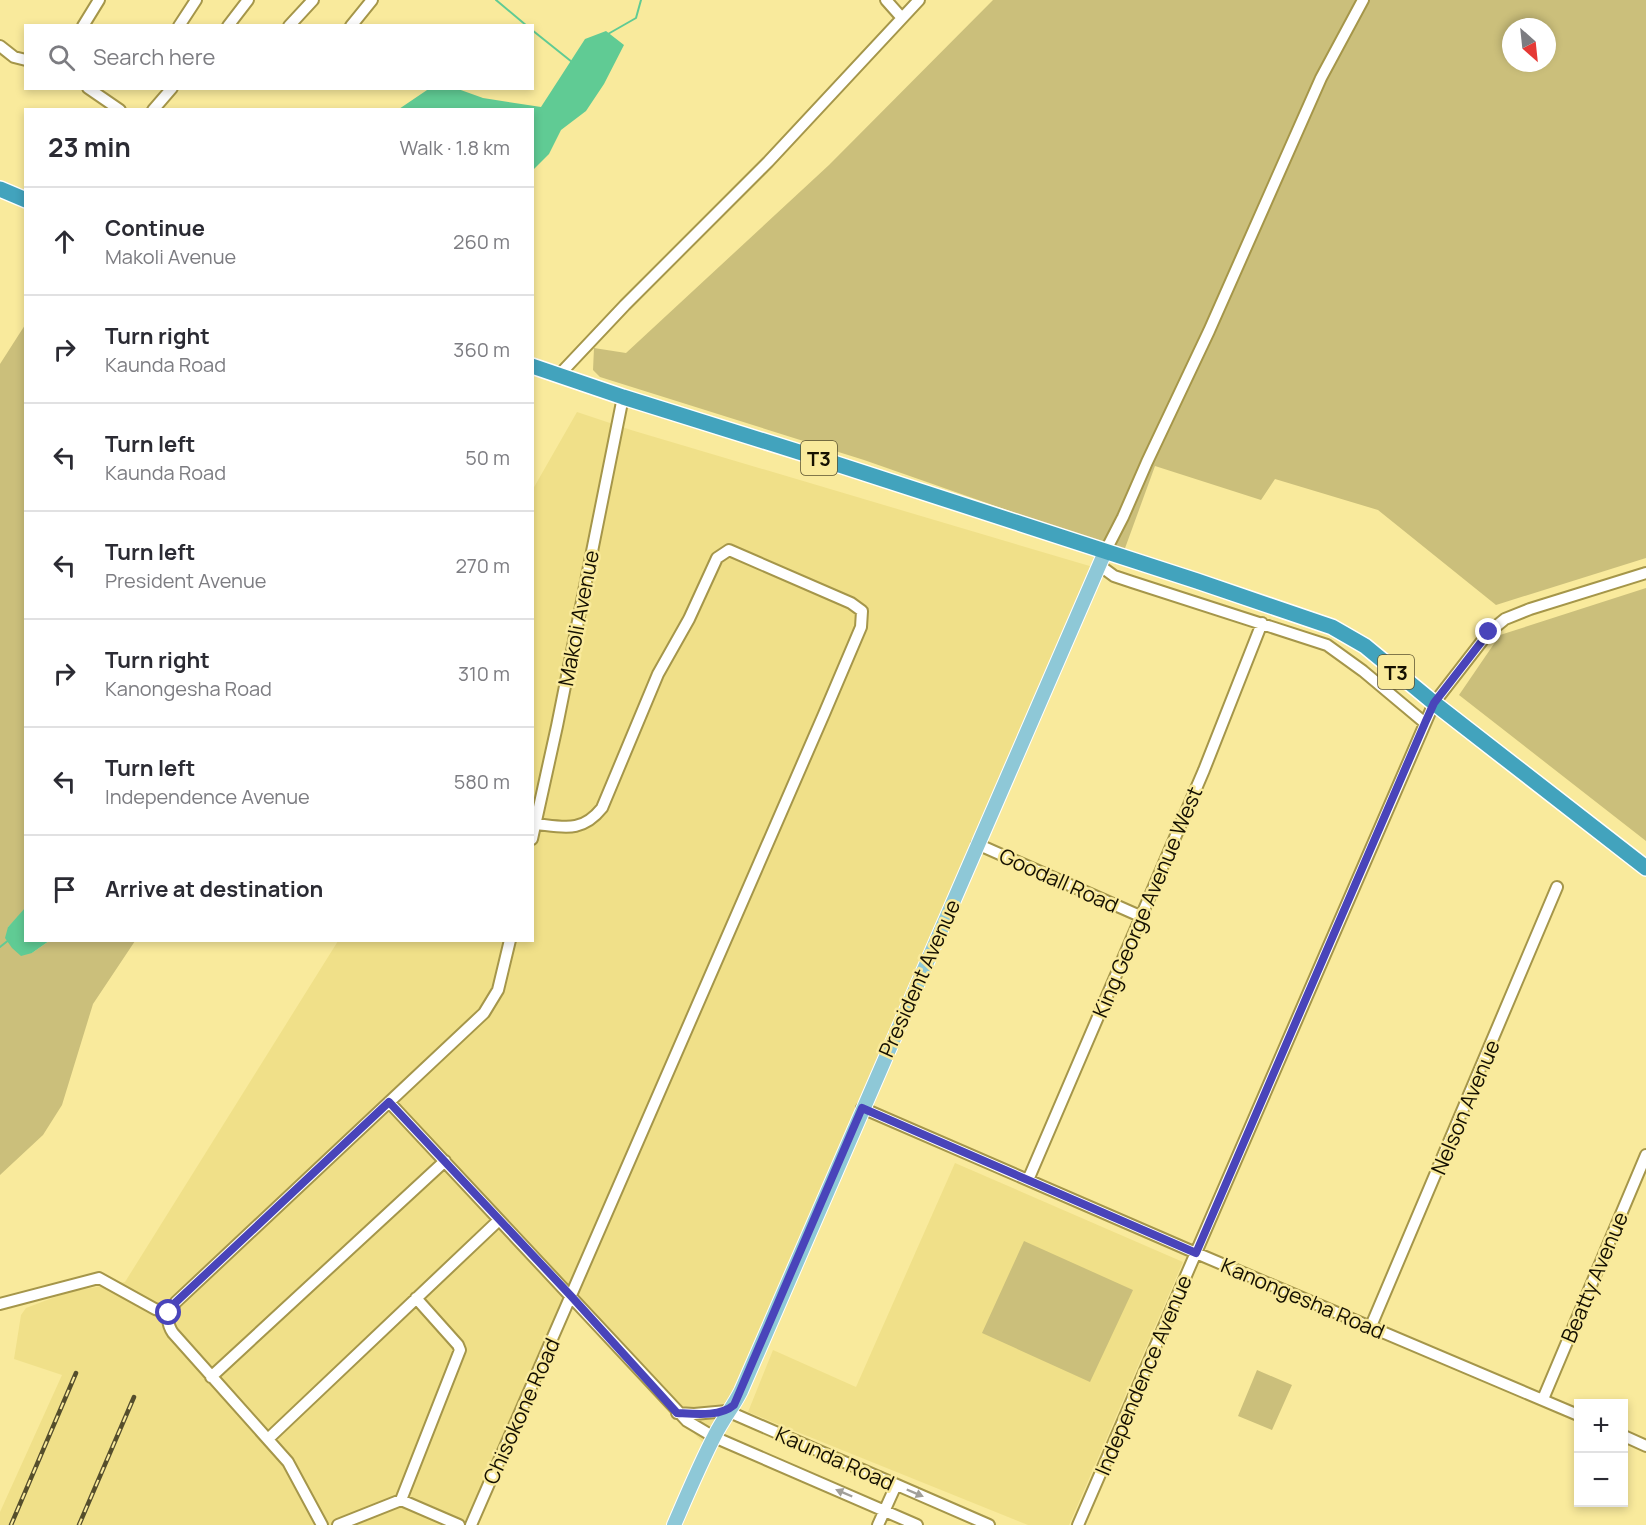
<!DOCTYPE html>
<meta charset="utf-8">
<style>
:root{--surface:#fff;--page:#f7f7f7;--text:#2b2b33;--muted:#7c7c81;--line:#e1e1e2}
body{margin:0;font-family:Manrope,sans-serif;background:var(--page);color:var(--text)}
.controls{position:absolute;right:18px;bottom:18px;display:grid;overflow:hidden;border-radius:0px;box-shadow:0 3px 9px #0003}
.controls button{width:54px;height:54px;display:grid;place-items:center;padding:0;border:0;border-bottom:2px solid var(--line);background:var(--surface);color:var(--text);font:30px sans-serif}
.compass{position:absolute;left:1502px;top:18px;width:54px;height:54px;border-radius:50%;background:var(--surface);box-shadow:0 3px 9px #0003;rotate:153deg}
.stop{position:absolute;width:18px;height:18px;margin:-14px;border:4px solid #4944ba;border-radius:50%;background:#fff}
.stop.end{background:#4944ba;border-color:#fff;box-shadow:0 2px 6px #0008}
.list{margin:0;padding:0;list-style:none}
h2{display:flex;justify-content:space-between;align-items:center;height:78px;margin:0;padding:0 24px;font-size:26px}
h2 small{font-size:20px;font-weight:400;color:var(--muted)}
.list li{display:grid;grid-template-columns:39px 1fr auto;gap:18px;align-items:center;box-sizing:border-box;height:108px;padding:0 24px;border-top:2px solid var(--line)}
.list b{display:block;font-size:22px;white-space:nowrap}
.list p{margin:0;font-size:20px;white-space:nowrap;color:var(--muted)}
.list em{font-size:20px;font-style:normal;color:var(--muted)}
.icon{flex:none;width:33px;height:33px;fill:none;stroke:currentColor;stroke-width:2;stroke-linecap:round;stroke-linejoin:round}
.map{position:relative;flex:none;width:1646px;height:1525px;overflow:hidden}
.search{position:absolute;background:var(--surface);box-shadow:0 3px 9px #0003;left:24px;top:24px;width:510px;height:66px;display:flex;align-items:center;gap:15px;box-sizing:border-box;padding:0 21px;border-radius:0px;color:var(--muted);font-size:22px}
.panel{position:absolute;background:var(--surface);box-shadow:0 3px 9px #0003;left:24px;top:108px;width:510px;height:834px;border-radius:0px}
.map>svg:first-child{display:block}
.built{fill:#f0e089}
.green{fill:#cbbf7b;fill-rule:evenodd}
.water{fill:#60cb94}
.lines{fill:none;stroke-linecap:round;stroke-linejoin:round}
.stream{stroke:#60cb94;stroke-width:2}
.minor-casing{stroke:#a5964a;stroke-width:14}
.major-casing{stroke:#fff;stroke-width:16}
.highway-casing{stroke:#fff;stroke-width:18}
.minor{stroke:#fff;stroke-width:10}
.major{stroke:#8ec8d7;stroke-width:14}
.highway{stroke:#42a3bd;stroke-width:15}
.rail-casing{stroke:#554e2c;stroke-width:4.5}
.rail{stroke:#f9ea9c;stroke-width:2;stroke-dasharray:7;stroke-linecap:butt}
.oneway{fill:#a19f99}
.route{stroke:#4944ba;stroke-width:8}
.labels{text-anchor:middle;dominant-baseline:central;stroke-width:5;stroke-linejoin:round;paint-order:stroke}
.shield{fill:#f9ea9c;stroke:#59512f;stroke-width:1.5}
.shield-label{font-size:20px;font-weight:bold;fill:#151000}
.street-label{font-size:21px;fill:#151000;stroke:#f9ea9c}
</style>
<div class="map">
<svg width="1646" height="1525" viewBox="0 0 1646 1525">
<rect width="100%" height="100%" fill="#f9ea9c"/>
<path class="built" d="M577,412L631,430L1093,567L709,1449L566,1299L464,1525H0V1512L62,1375L14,1359L21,1315L26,1308L68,1292L125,1282L338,941L532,940L533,489Z
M955,1163L1183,1262L1069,1525H1028L748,1412L773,1350L856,1387Z"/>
<path class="green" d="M993,0H1646V558L1496,605L1378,510L1275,479L1261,500L1155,466L1124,551L864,460L600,377L593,370L594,348L626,353L829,165ZM1511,27H1547V63H1511Z
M25,325L26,908L8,927L32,953L49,941H135L93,1004L62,1105L43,1135L0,1175V364Z
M1646,588V841L1459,695L1500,635Z
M1024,1241L1133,1290L1090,1382L982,1333Z
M1257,1370L1292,1385L1272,1430L1238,1416Z"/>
<path class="water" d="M606,31L624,45L604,84L586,111L561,130L549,154L533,170L532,110L399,109L430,88L458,89L483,98L541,107L585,39Z
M25,908L26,940L49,941L32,953L21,956L12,948L5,938L8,927Z"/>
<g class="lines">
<path class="stream" d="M496,0L527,26
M532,30L572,62
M608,34L636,18L641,0
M0,947L10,939"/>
<g class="minor-casing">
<path id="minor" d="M886,0L902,18
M83,26L99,0
M179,26L196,0
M228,26L248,0
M289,26L313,0
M351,26L372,0
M0,46L14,57L26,60
M88,88L120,110
M153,110L172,88
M559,375L625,305L768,162L919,0
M1105,552L1123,517L1147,462L1209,331L1321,78L1363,0
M1099,565L1114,576L1132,582L1327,645L1363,671L1425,723
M532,839L557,726L623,397
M977,844L1140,916
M389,1102L687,1421L714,1437L917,1525
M862,1108L1196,1253L1578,1415
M1028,1180L1204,770L1262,623
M0,1304L99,1278L155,1309L169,1313
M1371,1326L1557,887
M211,1377L445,1161
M1543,1399L1646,1155
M677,1413L694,1414L727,1411L989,1525
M1624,1436L1646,1446
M268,1439L499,1220
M401,1500L460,1350L458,1345L416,1298
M322,1525L288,1462L173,1333C165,1321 168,1313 176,1302L484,1013L498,990L510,940
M338,1525L401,1500L459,1525
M471,1525L824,714L861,627L862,611L851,603L729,550L717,558L689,619L658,674L602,808C582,833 564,827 536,824
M878,1525L896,1485
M1078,1525L1434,703L1489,632L1505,619L1530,609L1646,573"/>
</g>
<g class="major-casing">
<path id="major" d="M674,1525C687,1495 700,1464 715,1435C723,1419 733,1407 741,1391L1105,552"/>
</g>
<g class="highway-casing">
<path id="highway" d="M0,189L26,200
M532,366L623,397L818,458L1197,581L1332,627L1365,646L1434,703L1646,868"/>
</g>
<use href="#minor" class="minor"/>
<use href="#major" class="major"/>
<use href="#highway" class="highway"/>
<g class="rail-casing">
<path id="rail" d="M11,1525L76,1373
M79,1525L134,1397"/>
</g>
<use href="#rail" class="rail"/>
</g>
<defs><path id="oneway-solid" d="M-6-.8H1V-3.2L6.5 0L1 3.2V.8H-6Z" transform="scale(1.5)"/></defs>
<g class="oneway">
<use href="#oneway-solid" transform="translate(844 1493) rotate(-157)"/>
<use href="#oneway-solid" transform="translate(915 1493) rotate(23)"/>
</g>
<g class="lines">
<path class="route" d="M169,1313L176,1302L389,1102L571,1296L677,1413C695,1414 720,1417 734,1405L862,1108L1196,1253L1425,723L1434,703L1489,632"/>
</g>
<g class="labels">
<g class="shield">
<rect x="801" y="441" width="36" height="34" rx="4.5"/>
<rect x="1378" y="655" width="36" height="34" rx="4.5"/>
</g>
<g class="shield-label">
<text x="819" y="458">T3</text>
<text x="1396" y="672">T3</text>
</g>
<g class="street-label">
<text transform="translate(578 618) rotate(-79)">Makoli Avenue</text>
<text transform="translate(1059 880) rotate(24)">Goodall Road</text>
<text transform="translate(1147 902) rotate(-67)">King George Avenue West</text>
<text transform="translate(919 978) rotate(-66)">President Avenue</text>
<text transform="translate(1465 1107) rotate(-67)">Nelson Avenue</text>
<text transform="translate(1594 1277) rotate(-67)">Beatty Avenue</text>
<text transform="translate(1303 1298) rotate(23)">Kanongesha Road</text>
<text transform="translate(1143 1375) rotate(-67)">Independence Avenue</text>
<text transform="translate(521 1411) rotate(-66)">Chisokone Road</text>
<text transform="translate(835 1458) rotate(24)">Kaunda Road</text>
</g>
</g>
</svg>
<div class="controls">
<button>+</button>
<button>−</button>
</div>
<svg class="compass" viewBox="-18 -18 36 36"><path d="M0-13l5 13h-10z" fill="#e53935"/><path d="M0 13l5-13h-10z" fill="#7c7c81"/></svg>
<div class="stop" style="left:169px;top:1313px"></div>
<div class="stop end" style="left:1489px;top:632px"></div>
<div class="search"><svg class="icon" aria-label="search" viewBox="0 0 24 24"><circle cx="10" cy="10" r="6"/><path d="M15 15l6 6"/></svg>Search here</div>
<section class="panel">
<h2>23 min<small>Walk · 1.8 km</small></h2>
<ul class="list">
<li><svg class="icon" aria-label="ahead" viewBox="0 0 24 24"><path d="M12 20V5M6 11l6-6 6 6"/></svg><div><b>Continue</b><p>Makoli Avenue</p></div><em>260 m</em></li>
<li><svg class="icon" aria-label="right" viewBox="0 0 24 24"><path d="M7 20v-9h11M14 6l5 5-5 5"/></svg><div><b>Turn right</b><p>Kaunda Road</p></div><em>360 m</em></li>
<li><svg class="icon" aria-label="left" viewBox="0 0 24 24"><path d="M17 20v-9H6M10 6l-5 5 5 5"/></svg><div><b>Turn left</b><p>Kaunda Road</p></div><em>50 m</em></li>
<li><svg class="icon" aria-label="left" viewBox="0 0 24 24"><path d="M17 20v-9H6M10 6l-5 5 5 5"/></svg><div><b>Turn left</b><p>President Avenue</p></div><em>270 m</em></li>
<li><svg class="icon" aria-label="right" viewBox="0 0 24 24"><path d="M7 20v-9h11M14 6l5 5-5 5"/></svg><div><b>Turn right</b><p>Kanongesha Road</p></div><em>310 m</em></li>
<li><svg class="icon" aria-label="left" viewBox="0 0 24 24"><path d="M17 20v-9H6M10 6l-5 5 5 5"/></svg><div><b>Turn left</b><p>Independence Avenue</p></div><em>580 m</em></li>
<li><svg class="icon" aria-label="arrive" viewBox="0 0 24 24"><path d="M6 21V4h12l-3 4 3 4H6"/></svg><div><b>Arrive at destination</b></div></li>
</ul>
</section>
</div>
